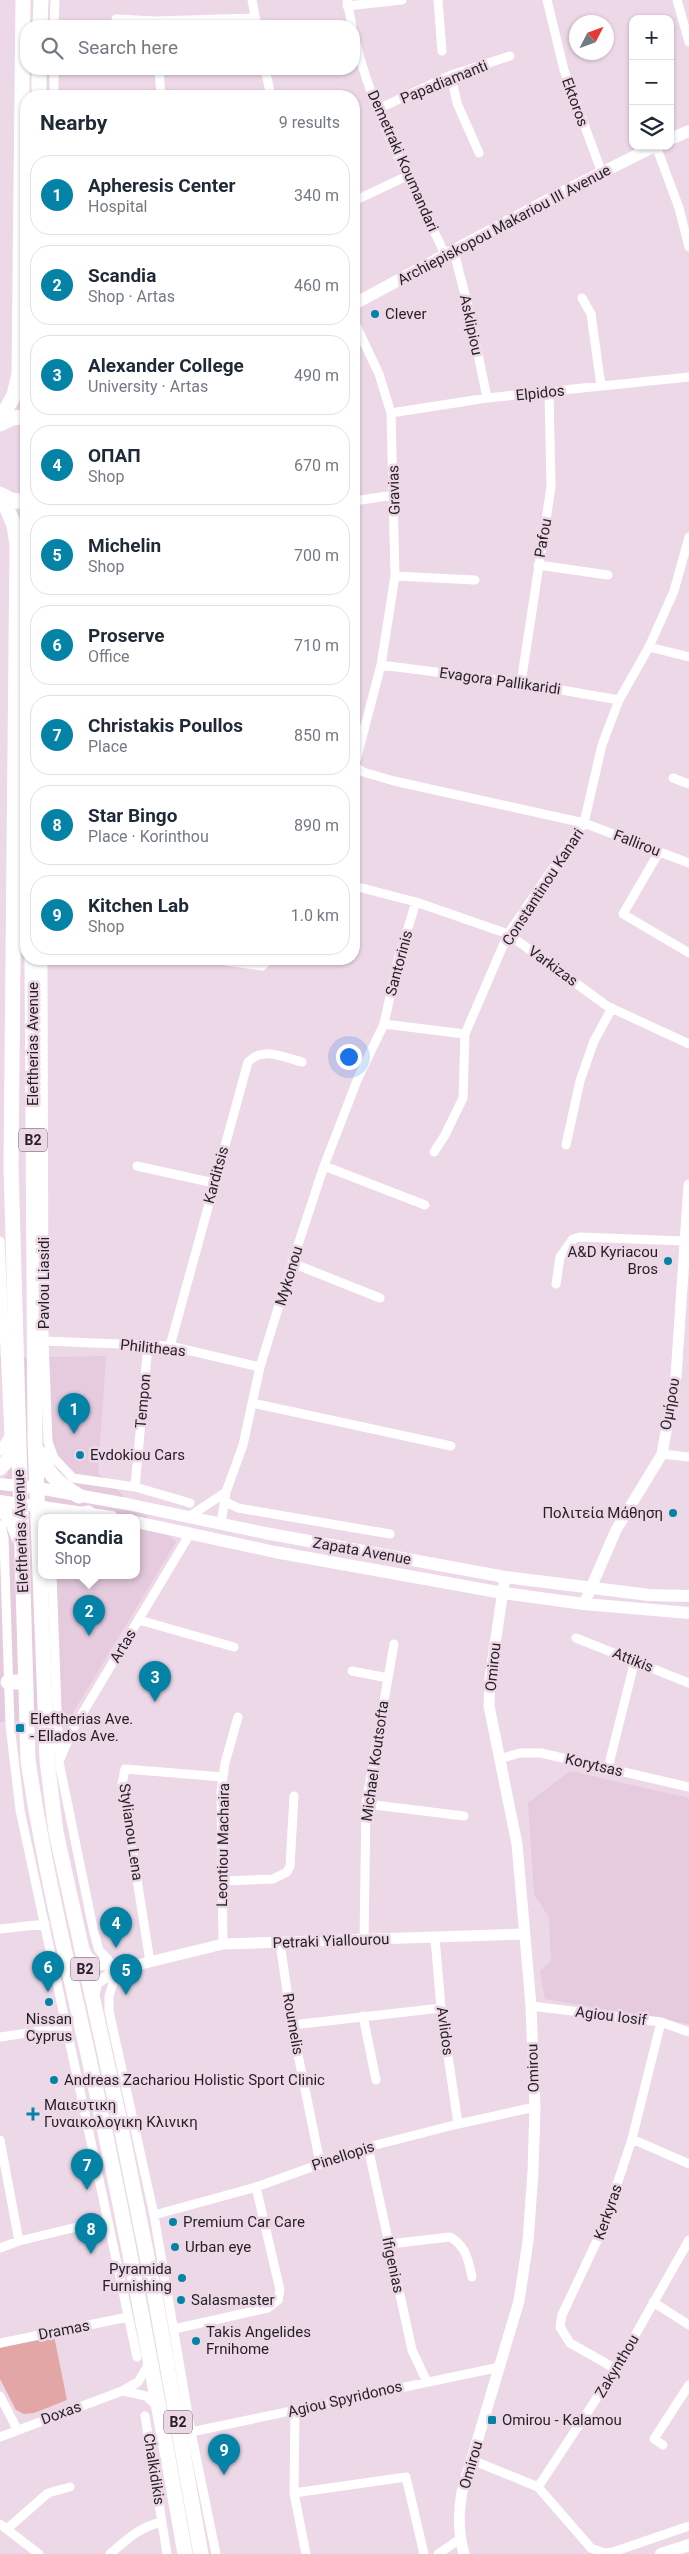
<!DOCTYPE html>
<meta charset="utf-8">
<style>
:root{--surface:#fff;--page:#f6f6f7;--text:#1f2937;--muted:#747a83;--line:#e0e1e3;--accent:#0583a7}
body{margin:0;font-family:Roboto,sans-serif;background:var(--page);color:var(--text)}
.controls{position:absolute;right:15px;top:15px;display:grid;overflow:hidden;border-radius:10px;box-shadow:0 1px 4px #0004}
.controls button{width:45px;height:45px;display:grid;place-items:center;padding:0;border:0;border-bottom:1px solid var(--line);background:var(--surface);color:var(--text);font:25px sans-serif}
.compass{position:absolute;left:569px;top:15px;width:45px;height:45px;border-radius:50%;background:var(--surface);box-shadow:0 1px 4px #0004;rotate:48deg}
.you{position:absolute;left:348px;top:1056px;width:18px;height:18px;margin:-12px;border:4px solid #fff;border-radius:50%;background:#1a73e8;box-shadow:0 0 0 8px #1a73e833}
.badge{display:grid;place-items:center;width:32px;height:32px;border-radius:50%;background:var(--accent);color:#fff;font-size:16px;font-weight:700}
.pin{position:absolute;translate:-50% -41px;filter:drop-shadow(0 1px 2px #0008)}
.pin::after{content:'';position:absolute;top:26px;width:18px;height:15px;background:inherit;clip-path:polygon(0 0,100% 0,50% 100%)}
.popup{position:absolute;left:38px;top:1514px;width:102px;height:65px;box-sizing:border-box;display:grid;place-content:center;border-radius:10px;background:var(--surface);filter:drop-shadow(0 1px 4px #0005);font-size:16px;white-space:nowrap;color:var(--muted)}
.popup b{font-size:19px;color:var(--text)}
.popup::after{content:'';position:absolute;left:50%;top:100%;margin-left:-10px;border:10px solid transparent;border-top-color:var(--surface)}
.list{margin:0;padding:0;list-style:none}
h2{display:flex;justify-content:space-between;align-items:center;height:65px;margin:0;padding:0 20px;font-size:21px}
h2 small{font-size:16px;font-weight:400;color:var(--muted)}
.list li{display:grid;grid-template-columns:32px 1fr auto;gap:15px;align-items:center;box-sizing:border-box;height:80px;margin:0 10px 10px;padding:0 10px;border:1px solid var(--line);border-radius:20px}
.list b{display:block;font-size:19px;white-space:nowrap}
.list p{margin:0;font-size:16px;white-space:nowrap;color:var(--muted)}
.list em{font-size:16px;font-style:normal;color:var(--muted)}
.icon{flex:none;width:28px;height:28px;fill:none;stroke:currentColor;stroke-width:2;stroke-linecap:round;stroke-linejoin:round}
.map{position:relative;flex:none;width:689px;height:2554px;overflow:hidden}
.search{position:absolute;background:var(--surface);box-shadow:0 1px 4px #0004;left:20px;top:20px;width:340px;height:55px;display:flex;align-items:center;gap:12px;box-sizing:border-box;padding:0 18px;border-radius:20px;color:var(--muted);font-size:19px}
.panel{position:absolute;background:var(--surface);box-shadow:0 1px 4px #0004;left:20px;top:90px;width:340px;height:875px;border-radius:20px}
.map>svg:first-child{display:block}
.built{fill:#e6cade;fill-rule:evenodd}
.green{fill:#e3a6a6}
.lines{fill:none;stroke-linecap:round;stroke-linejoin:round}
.minor{stroke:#fff;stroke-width:9}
.tertiary{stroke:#fff;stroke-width:11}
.secondary{stroke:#fff;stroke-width:12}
.trunk{stroke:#fff;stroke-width:15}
.poi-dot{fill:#0583a7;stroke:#edd8e7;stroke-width:2}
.labels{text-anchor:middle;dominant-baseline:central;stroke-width:5;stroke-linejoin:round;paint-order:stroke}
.shield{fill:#edd8e7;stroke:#62565e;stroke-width:1}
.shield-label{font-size:14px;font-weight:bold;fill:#261f24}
.street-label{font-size:15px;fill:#261f24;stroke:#edd8e7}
.poi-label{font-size:15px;fill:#261f24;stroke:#edd8e7;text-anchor:start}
</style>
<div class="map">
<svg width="689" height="2554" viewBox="0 0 689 2554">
<rect width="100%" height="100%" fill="#edd8e7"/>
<path class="built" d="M106,1356L98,1473L176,1542L68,1721L0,1722V1481L8,1474L0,1358ZM42,1517H136V1575H42Z
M570,1771L689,1798V2024L545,1999L540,1971L551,1961L549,1918L534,1894L528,1803Z"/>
<path class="green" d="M54,2336L67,2400L34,2413L24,2414L16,2410L0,2379V2348Z"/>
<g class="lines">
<path class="minor" d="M252,0L257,26
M347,0L352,26
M438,0L442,51
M547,0L564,70L602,173
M677,0L689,42
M347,6L402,0
M116,19L156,21L255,18
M54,26L55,0
M354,35C372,113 412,185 446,256
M159,69L161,96
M265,69L271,96
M451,75L457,103L479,153
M54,96V69
M378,109L451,75L510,56
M656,146L679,208L689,247
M354,201L407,176
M454,252L469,310L487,398
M582,298L591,314L601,386
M354,321L379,374L391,413L395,576L381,665L354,768
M391,413L487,398L689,377
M354,501L394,495
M538,565L608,575
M395,576L475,580
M649,647L689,657
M381,665L521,683L619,700
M521,683L551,487L549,392
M355,766L363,772L394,781L584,823L689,863
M673,778L689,784
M659,852L623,914L689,953
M354,886L416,902L508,934L607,1006L689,1044
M43,959L44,1341L48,1442L54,1458L73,1478L135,1487L190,1503
M211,959L262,966L270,959
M384,1024L465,1034
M566,1145L580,1081L594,1041L612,1008
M434,1152L445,1135L463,1098L465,1034L508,934L584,823L602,745L619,700L649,647L674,591L689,537
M137,1166L214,1183
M324,1166L425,1205
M0,1241L9,1436L0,1451
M292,1263L380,1298
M556,1284L560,1257L573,1239L580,1237L684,1241
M44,1341L170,1346L260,1367
M170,1346L248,1062C263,1046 283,1057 302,1062
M252,1403L451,1446
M662,1454L689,1457
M135,1487L148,1345
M224,1501L238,1508L390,1534
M190,1516L226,1492
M221,1523L226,1492L243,1445L260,1367L292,1263L324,1166L358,1078L384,1024L398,960L416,902
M1,1525L4,1538L10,1725L20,1810L137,2357
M52,1575L59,1762L94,1933L99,1950L114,1966L115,1977L109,1996V2011L154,2215L191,2432L216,2554
M139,1620L234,1647
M576,1638L689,1683
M352,1671L388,1678
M60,1759L73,1729L191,1532
M499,1759L520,1753H541L689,1787
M608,1768L635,1660
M366,1804L464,1816
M222,1881L273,1879L287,1872L290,1866L294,1796
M0,1929L45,1924
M435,1938L441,2008L458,2124
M364,1940L366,1804L394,1644
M280,1943L292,2025L320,2163
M223,1944L221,1792L225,1763L238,1717
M150,1962L122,1784L125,1769L223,1777
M531,2006L661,2022L689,2032
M363,2016L376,2080
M292,2025L441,2008
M0,2037L67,2027
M632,2139L689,2164
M0,2140L19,2241
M368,2147L412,2350L426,2380
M154,2215L256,2187L368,2147L458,2124L535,2107
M389,2244L450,2237C466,2246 468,2259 472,2277
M0,2248L19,2241L106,2220
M653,2302L689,2325
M174,2329L268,2308L278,2300L280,2290L256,2187
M0,2343L128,2317
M616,2369L570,2343L560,2327L562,2315L602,2230L632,2139L661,2022
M123,2391L146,2396L158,2407
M0,2396L17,2429
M295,2411L294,2493L306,2554
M145,2416L167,2554
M191,2432L500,2367
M0,2437L122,2391L138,2382L150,2362
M663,2445L654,2439L689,2385
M472,2460L538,2487L591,2548L604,2553L613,2552L689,2526
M538,2487L616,2369L689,2240
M294,2493L406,2477L424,2554
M0,2524L39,2554
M7,2529L48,2493L70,2487
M110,2554C126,2540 141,2526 162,2522
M438,2554L460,2539"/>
<path class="tertiary" d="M584,1604L616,1530L662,1454L676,1376L689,1185
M84,1950C92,1968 107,1966 125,1965
M93,1997L97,1983L109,1975L141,1964L223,1944L524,1934
M464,2554C458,2532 458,2514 462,2492L519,2301L528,2241L533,2172L535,2107L531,2006L517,1844L489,1706L490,1678L505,1577"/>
<path class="secondary" d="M670,139L689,131
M354,304L563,192L655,146
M0,1484L38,1488L127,1504L265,1533L505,1577L649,1595L689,1596
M0,1501L112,1517
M136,1522L275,1552L503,1593L584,1604L689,1613
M661,2554L689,2545"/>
<path class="trunk" d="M40,26L41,0
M39,96V69
M0,420L14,395L19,374L23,0
M0,424L12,418L26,417
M0,494L11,500L26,502
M1,495L14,525L17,545L11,1167L28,1760C46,1884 78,2004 104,2127C134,2269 160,2411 185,2554
M32,959L35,1440L47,1760L56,1832L120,2122L154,2291L201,2554
M40,1453C47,1474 60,1485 79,1496
M0,1468L10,1458L16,1442
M0,1507L12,1521L19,1538
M73,1517L88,1513
M8,1682H25"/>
</g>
<g class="poi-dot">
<circle cx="375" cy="314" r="5"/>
<circle cx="668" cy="1261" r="5"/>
<circle cx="80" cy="1455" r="5"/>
<circle cx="673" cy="1513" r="5"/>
<rect x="15" y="1723" width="10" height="10" rx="2.5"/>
<circle cx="49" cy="2002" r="5"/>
<circle cx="54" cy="2080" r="5"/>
<path d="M30.5 2106.5h5v5h5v5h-5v5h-5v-5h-5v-5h5z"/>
<circle cx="173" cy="2222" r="5"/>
<circle cx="175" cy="2247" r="5"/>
<circle cx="182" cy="2278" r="5"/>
<circle cx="181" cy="2300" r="5"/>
<circle cx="196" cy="2341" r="5"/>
<rect x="487" y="2415" width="10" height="10" rx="2.5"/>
</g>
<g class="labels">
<g class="shield">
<rect x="19" y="1128.5" width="28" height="23" rx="4"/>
<rect x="71" y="1957.5" width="28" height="23" rx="4"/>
<rect x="164" y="2410.5" width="28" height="23" rx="4"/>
</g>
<g class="shield-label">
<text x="33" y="1140">B2</text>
<text x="85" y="1969">B2</text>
<text x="178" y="2422">B2</text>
</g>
<g class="street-label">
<text transform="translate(444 82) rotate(-22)">Papadiamanti</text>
<text transform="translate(575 102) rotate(70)">Ektoros</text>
<text transform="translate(403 161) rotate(66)">Demetraki Koumandari</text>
<text transform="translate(504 225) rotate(-28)">Archiepiskopou Makariou III Avenue</text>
<text transform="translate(471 325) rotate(78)">Asklipiou</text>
<text transform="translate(540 393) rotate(-6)">Elpidos</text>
<text transform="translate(394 490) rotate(-92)">Gravias</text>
<text transform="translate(543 538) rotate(-80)">Pafou</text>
<text transform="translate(500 681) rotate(8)">Evagora Pallikaridi</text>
<text transform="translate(637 843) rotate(21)">Fallirou</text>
<text transform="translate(543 887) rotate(-57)">Constantinou Kanari</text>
<text transform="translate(399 963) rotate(-75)">Santorinis</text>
<text transform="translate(553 966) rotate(36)">Varkizas</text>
<text transform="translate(33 1044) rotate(-90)">Eleftherias Avenue</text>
<text transform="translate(216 1175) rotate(-75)">Karditsis</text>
<text transform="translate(289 1276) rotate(-73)">Mykonou</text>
<text transform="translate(44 1283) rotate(-90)">Pavlou Liasidi</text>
<text transform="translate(153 1348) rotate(6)">Philitheas</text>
<text transform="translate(143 1401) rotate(-85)">Tempon</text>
<text transform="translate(670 1404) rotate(-80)">Ομήρου</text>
<text transform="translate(21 1531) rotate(-92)">Eleftherias Avenue</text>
<text transform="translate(362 1551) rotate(10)">Zapata Avenue</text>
<text transform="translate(123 1646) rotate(-59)">Artas</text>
<text transform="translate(633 1660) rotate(22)">Attikis</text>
<text transform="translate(493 1667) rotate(-84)">Omirou</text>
<text transform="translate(375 1761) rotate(-82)">Michael Koutsofta</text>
<text transform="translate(594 1765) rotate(13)">Korytsas</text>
<text transform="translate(131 1832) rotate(82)">Stylianou Lena</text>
<text transform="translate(223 1845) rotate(-89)">Leontiou Machaira</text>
<text transform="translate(331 1941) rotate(-2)">Petraki Yiallourou</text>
<text transform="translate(611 2016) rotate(7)">Agiou Iosif</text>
<text transform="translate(293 2024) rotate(80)">Roumelis</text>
<text transform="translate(445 2031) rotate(82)">Avlidos</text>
<text transform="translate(533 2068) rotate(-92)">Omirou</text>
<text transform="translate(343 2156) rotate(-18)">Pinellopis</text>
<text transform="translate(608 2212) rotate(-71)">Kerkyras</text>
<text transform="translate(393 2265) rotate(78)">Ifigenias</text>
<text transform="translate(64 2330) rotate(-11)">Dramas</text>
<text transform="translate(617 2366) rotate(-59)">Zakynthou</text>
<text transform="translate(345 2399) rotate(-13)">Agiou Spyridonos</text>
<text transform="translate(61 2413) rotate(-20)">Doxas</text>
<text transform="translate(471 2465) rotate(-74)">Omirou</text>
<text transform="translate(154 2469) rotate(81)">Chalkidikis</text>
</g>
<g class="poi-label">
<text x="385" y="314">Clever</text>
<text x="658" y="1252" text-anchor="end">A&amp;D Kyriacou<tspan x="658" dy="17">Bros</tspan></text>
<text x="90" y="1455">Evdokiou Cars</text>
<text x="663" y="1513" text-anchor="end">Πολιτεία Μάθηση</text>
<text x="30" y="1719">Eleftherias Ave.<tspan x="30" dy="17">- Ellados Ave.</tspan></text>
<text x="49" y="2019" text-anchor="middle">Nissan<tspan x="49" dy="17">Cyprus</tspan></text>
<text x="64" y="2080">Andreas Zachariou Holistic Sport Clinic</text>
<text x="44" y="2105">Μαιευτικη<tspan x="44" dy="17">Γυναικολογικη Κλινικη</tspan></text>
<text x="183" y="2222">Premium Car Care</text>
<text x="185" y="2247">Urban eye</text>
<text x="172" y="2269" text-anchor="end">Pyramida<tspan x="172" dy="17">Furnishing</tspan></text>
<text x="191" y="2300">Salasmaster</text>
<text x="206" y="2332">Takis Angelides<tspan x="206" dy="17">Frnihome</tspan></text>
<text x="502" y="2420">Omirou - Kalamou</text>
</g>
</g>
</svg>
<div class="controls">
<button>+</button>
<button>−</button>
<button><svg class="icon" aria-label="layers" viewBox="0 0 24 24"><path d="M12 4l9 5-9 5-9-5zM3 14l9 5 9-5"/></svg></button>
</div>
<svg class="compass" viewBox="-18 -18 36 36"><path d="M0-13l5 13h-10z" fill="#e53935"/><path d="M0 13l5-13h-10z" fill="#747a83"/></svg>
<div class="you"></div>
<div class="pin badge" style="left:74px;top:1434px">1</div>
<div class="pin badge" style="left:89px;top:1636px">2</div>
<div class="popup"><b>Scandia</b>Shop</div>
<div class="pin badge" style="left:155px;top:1702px">3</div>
<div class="pin badge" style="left:116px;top:1948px">4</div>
<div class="pin badge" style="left:126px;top:1995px">5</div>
<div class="pin badge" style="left:48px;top:1992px">6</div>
<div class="pin badge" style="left:87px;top:2190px">7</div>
<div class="pin badge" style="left:91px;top:2254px">8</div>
<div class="pin badge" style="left:224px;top:2475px">9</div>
<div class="search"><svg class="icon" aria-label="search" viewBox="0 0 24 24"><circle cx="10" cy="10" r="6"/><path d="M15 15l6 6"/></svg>Search here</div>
<section class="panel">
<h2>Nearby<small>9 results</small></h2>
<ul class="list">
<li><span class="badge">1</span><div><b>Apheresis Center</b><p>Hospital</p></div><em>340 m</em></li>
<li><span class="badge">2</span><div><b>Scandia</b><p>Shop · Artas</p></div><em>460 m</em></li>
<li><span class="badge">3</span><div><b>Alexander College</b><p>University · Artas</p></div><em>490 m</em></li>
<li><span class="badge">4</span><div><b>ΟΠΑΠ</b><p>Shop</p></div><em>670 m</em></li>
<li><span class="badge">5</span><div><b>Michelin</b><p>Shop</p></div><em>700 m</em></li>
<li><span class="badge">6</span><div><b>Proserve</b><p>Office</p></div><em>710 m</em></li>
<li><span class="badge">7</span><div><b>Christakis Poullos</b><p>Place</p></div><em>850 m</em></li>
<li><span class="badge">8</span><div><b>Star Bingo</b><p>Place · Korinthou</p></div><em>890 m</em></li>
<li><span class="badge">9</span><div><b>Kitchen Lab</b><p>Shop</p></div><em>1.0 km</em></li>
</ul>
</section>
</div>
